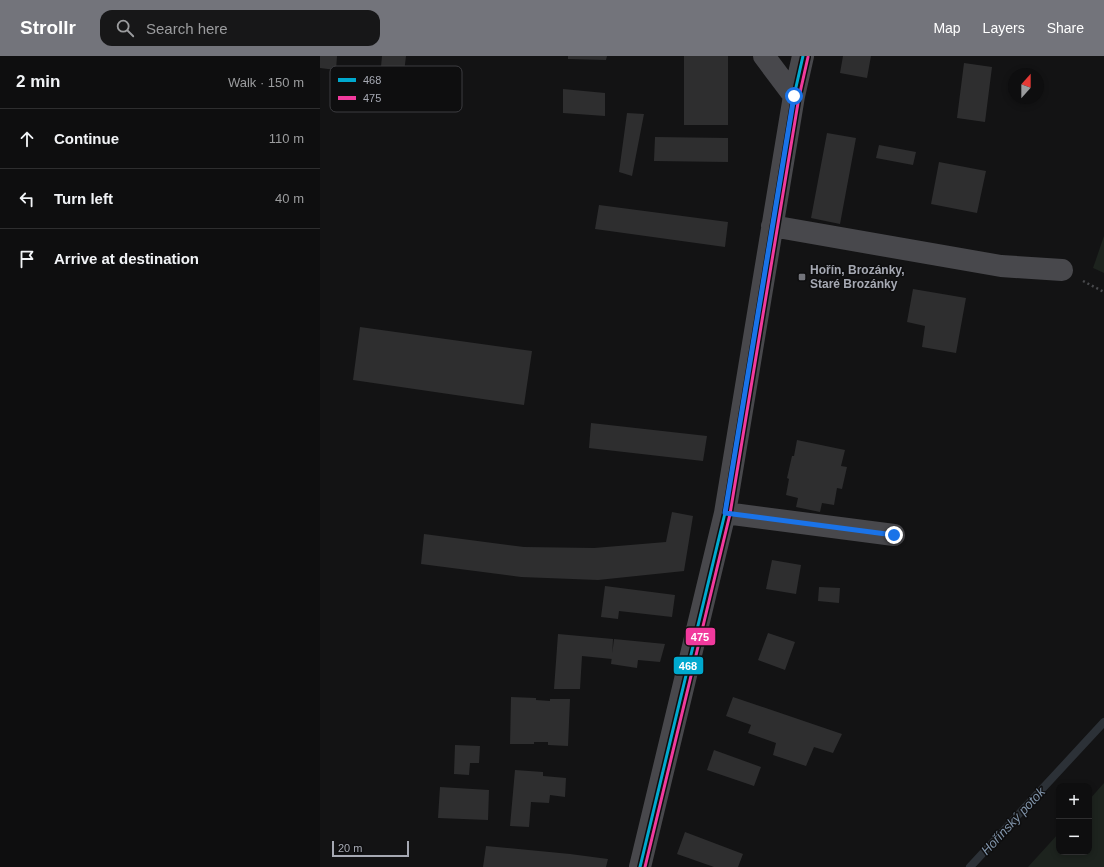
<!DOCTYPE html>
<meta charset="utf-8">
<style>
:root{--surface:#0e0e0f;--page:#171718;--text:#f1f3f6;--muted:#9b9c9e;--line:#2e2e2f;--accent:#73747b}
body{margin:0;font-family:Arial,sans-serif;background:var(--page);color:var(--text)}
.controls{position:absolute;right:12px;bottom:12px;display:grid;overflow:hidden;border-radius:8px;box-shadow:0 2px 6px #0003}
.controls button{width:36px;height:36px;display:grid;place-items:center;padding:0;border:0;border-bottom:1px solid var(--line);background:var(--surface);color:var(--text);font:20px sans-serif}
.compass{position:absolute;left:688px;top:12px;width:36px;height:36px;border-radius:50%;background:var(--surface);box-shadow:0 2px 6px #0003;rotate:21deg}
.scale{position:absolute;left:12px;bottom:10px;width:77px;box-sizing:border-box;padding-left:4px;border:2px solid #a6a9b3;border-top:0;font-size:11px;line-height:14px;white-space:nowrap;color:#a6a9b3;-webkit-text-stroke:3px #0e0e0f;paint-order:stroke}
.stop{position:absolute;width:12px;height:12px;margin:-9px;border:3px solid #1a73e8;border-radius:50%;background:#fff}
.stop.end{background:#1a73e8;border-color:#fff;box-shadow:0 1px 4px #0008}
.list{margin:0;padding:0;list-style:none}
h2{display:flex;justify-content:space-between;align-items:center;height:52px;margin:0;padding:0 16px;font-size:17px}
h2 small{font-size:13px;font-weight:400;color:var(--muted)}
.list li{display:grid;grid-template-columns:26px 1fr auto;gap:12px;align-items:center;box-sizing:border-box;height:60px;padding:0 16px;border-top:1px solid var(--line)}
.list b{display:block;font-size:15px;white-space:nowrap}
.list em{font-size:13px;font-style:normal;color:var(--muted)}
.icon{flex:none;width:22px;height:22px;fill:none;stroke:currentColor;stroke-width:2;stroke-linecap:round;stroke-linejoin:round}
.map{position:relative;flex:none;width:784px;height:811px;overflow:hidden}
header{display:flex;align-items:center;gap:24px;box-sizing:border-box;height:56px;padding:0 20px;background:var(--accent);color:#fff}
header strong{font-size:19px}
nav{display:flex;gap:22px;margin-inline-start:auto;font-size:14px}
.search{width:280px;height:36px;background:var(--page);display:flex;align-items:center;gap:10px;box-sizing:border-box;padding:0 14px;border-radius:12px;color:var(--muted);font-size:15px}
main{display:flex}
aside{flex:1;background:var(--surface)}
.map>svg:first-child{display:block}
.green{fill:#1d231e}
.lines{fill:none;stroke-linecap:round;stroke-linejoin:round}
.stream{stroke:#2c3137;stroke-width:8}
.building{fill:#2e2e2f}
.path{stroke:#494a4d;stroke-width:2.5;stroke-dasharray:2 3;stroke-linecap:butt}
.minor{stroke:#48484c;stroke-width:22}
.bus-1-casing{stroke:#0e0e0f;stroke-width:6}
.bus-2-casing{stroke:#0e0e0f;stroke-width:6}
.bus-1{stroke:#00a9ce;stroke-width:3}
.bus-2{stroke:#f13a9d;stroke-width:3}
.route{stroke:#1a73e8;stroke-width:5}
.poi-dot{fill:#73747b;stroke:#0e0e0f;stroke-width:1.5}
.labels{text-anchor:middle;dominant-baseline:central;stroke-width:3;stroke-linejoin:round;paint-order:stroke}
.poi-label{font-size:12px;font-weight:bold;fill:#a6a9b3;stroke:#0e0e0f;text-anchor:start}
.water-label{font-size:13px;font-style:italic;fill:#8194aa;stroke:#0e0e0f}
.key{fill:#0e0e0f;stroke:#3c3c40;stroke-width:1}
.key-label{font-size:11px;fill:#a6a9b3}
.line-badge{stroke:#0e0e0f;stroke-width:1.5}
.badge-label{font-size:11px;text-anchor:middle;font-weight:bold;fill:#fff}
</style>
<header>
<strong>Strollr</strong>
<div class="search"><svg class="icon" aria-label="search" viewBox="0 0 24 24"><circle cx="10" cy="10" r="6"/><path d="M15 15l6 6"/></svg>Search here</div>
<nav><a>Map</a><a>Layers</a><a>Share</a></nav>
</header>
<main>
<aside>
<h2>2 min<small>Walk · 150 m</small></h2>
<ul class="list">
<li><svg class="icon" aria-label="ahead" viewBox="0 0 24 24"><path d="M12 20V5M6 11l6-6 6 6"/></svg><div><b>Continue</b></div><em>110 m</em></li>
<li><svg class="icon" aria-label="left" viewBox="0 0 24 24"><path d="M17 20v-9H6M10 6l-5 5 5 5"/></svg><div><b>Turn left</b></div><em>40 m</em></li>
<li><svg class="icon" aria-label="arrive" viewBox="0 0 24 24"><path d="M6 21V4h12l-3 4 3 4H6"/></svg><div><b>Arrive at destination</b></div></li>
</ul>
</aside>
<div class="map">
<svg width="784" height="811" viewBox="0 0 784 811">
<rect width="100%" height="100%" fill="#131314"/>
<path class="green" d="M784,180V217L773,212Z
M784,727V811H708L739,777V796H769V744Z"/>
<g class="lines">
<path class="stream" d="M650,811L784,666"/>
</g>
<path class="building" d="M0,0H17L16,14L0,12Z
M62,0H86L83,25L60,21Z
M248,0H287L286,4L248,3Z
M364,0H408V69H364Z
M523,0H551L547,22L520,17Z
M644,7L672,11L665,66L637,62Z
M243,33L285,37V60L243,57Z
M307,57L324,58L312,120L299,116Z
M507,77L536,82L520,168L491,162Z
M335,81L408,82V106L334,105Z
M559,89L596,96L593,109L556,102Z
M619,106L666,115L657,157L611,148Z
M279,149L408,166L405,191L275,173Z
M593,233L646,242L636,297L602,291L605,270L587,266Z
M40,271L212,295L204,349L33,324Z
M271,367L387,380L383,405L269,392Z
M477,384L525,394L521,410L527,411L522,433L517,432L514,449L502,447L500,456L476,451L478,442L466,439L469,423L467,422L472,400H474Z
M352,456L373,460L364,515L278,524L201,521L101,508L104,478L204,491L274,492L346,486Z
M452,504L481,509L476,538L446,533Z
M285,530L355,539L352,561L299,555L298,563L281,561Z
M499,531L520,532L519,547L498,545Z
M448,577L475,586L465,614L438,604Z
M238,578L293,583L292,603L262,600L260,633H234Z
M294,583L345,588L340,606L318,604L317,612L291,608Z
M191,641L216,642V644L230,645V643H250L248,690L228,689V686H214V688H190Z
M413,641L522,678L513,697L494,691L486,710L453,699L456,687L428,677L431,669L406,660Z
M135,689L160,690L159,707H150L149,719L134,718Z
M394,694L441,711L434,730L387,714Z
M195,714L223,716V720L246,722L245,741L230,739L229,747L211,746L209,771L190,770Z
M120,731L169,734L168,764L118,762Z
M365,776L423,798L418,811H394L357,798Z
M166,790L250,798L288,803L286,811H163Z"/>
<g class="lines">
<path class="path" d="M763,225L784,236"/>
<path class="minor" d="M444,0L474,40
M452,170L681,210L742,214
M405,457L574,479
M320,811L405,457L474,40L483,0"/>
<g class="bus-1-casing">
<path id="bus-1" d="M320,811L405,457L474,40L483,0"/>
</g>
<g class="bus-2-casing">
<path id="bus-2" d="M325,811L410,458L479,41L488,1"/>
</g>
<use href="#bus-1" class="bus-1"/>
<use href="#bus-2" class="bus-2"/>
</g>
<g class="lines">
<path class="route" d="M474,40L405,457L574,479"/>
</g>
<rect class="poi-dot" x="478" y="217" width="8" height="8" rx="2"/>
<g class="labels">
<g class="poi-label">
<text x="490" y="214">Hořín, Brozánky,<tspan x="490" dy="14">Staré Brozánky</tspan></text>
</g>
<g class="water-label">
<text transform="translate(693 765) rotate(-47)">Hořínský potok</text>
</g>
</g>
<rect x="10" y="10" width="132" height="46" rx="6" class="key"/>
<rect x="18" y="22" width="18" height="4" fill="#00a9ce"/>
<rect x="18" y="40" width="18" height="4" fill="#f13a9d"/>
<g class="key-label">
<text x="43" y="28">468</text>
<text x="43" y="46">475</text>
</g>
<g class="line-badge">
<rect x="365" y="571" width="31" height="19" rx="4" fill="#f13a9d"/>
<rect x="353" y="600" width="31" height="19" rx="4" fill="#00a9ce"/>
</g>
<g class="badge-label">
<text x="380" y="585">475</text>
<text x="368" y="614">468</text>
</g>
</svg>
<div class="controls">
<button>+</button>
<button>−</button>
</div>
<svg class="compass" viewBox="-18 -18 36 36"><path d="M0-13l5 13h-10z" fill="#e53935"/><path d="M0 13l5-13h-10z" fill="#9b9c9e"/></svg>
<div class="scale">20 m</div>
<div class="stop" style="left:474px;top:40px"></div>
<div class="stop end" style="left:574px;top:479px"></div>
</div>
</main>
